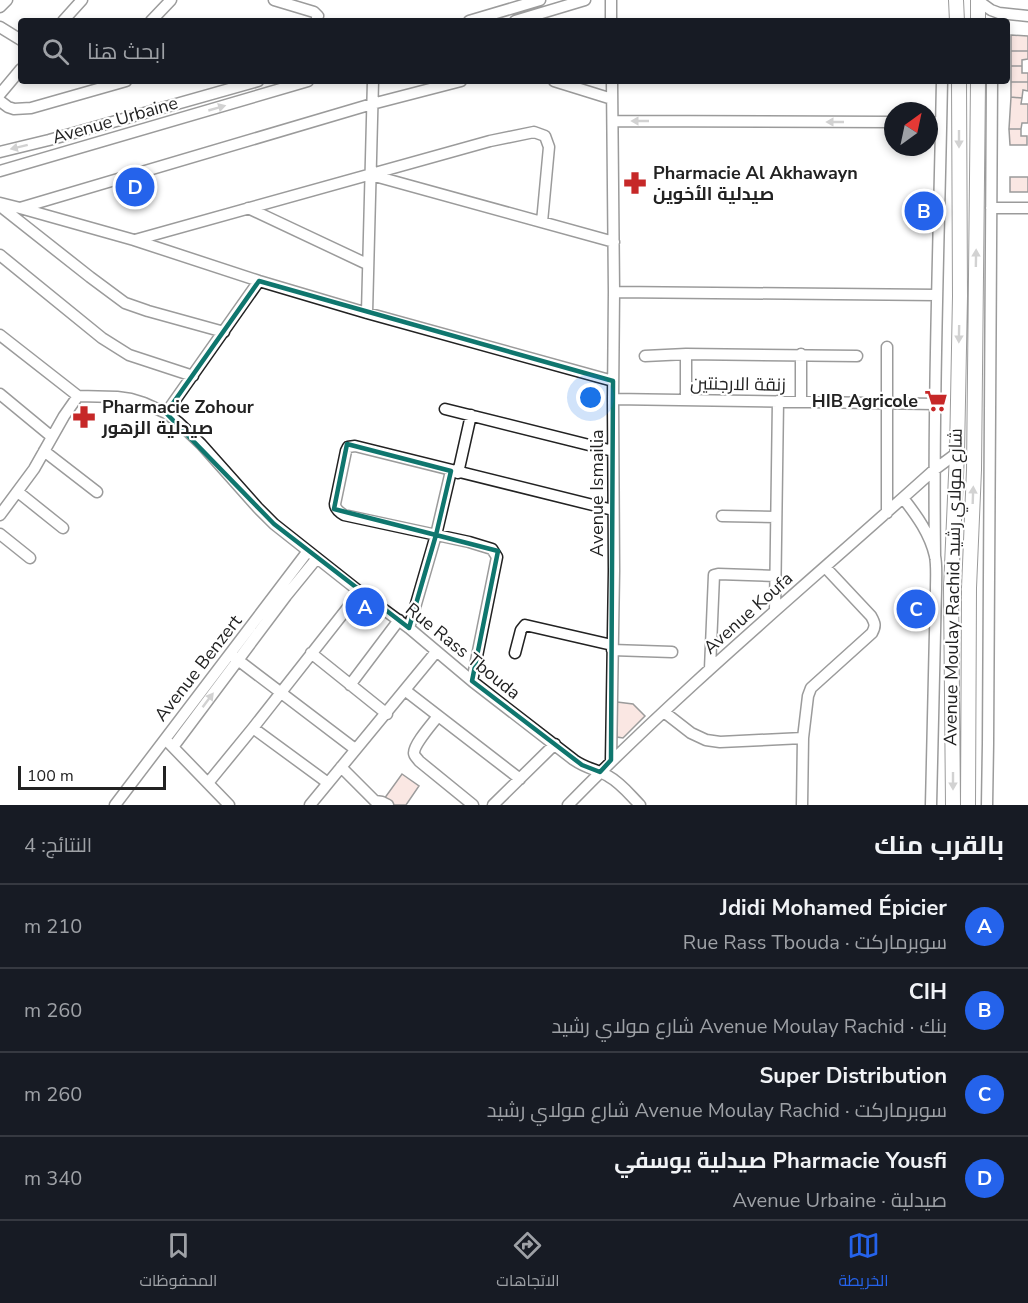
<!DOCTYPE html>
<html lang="ar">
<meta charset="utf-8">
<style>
:root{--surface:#171b24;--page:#242831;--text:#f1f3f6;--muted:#9ea1a6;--line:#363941;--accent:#2563eb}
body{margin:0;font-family:"Nunito Sans",Cairo,sans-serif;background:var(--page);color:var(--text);direction:rtl}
.compass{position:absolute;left:884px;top:102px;width:54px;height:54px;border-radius:50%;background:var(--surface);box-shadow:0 3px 9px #0003;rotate:33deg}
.scale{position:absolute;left:18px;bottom:15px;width:148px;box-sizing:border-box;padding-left:6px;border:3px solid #222;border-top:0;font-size:16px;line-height:21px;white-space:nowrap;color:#222;-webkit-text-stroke:4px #fff;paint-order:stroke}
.you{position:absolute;left:591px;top:398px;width:21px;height:21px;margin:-15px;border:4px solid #fff;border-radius:50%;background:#1a73e8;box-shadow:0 0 0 9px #1a73e833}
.badge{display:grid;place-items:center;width:39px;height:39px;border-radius:50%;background:var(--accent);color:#fff;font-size:20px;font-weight:700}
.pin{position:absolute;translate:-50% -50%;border:3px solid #fff;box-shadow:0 2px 6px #0006}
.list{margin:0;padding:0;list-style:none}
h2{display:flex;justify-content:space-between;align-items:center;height:78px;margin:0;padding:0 24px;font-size:26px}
h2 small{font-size:20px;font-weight:400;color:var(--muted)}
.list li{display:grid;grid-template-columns:39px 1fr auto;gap:18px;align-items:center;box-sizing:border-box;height:84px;padding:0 24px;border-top:2px solid var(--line)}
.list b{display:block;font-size:22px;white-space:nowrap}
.list p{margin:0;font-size:20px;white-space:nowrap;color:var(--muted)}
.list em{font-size:20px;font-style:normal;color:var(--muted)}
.icon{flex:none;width:33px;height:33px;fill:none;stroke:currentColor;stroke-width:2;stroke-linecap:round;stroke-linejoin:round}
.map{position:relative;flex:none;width:1028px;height:805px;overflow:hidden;direction:ltr}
.search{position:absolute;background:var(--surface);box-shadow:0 3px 9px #0003;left:18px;right:18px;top:18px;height:66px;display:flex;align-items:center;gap:15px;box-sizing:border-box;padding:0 21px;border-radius:6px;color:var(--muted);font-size:22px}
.sheet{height:414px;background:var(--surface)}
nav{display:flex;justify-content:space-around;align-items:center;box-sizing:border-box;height:84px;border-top:2px solid var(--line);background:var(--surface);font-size:16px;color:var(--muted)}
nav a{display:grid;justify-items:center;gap:3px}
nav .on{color:var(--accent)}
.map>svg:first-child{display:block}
.building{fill:#f3c9c0;stroke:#222;stroke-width:1.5}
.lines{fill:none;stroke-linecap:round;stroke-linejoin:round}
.minor-casing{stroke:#222;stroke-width:13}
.major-casing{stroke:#222;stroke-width:16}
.minor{stroke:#fff;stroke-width:10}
.major{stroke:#fff;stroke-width:14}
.oneway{fill:#9c9c9c}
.marked{fill:none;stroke:#0f766e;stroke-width:4.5;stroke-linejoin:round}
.labels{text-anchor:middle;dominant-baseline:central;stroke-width:4.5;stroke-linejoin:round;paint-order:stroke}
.street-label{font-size:18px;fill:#222;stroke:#fff}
.poi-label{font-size:18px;font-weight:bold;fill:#222;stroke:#fff;text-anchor:start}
</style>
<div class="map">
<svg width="1028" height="805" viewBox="0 0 1028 805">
<rect width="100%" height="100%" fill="#fff"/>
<path class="building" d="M1011,35L1028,36V51H1011Z
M1011,51H1028V59L1022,60V66H1011Z
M1011,66H1022V73H1028V82H1011Z
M1011,82H1028V91L1023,90L1022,98L1011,97Z
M1011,97L1022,98L1021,104H1028V123H1022L1021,129H1009Z
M1009,129H1021V136H1027V145H1010Z
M1010,177H1028V192H1010Z
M617,702L633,704L645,716L623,738L617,737Z
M402,774L419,786L406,805H393L384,799Z"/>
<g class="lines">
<g class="minor-casing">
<path id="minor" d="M274,0L314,12L318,16L316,21
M611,0V21
M977,0L991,10L999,13L1028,16
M0,7L7,0
M63,21L82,0
M151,21L171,0
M469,21L540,0
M515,21L585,0
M0,27L21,40
M554,81L612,99
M0,94L21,69
M0,101L8,107L14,109L31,108L126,81
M613,121L893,122
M929,122L941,123
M0,152L49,140L258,81
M0,171L308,81
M371,175L614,242
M0,203L20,208L372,104L461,81
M0,206L90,277L125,303L148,311L224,332
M20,208L134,240L259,281L367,313L613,381
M248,208L367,264
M991,208H1028
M135,240L490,141L534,132L545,136L549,147L542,222
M0,255L102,338L129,355L193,376
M614,292L937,295
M367,313L373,81
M0,335L78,396L117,397L131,399L144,403L166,413L179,423L201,444L258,508L274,524L360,592L409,628L472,681L574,760C587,769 596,769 608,776C621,783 630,795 640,805
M801,354V402
M645,356L686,354L857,356
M0,394L52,437
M613,399L935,404
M686,400V354
M445,409L613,451
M166,413L259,281
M44,451L97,492
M458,473L471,415
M18,492L63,528
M903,498C917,516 930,534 935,556C937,566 936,578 936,589L931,805
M887,513V347
M0,515L34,469L64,416L78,396
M722,516L776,517
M0,534L30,558
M935,557C933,398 939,240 942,81
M775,610L778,401
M409,628L436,535L451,471
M612,650L672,652
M311,653L387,714
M515,653L521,630L525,625L612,645
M234,657L355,749
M710,669L714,575L718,574L775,576
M472,681L497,557L492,549L469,542L344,515C339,512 335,509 335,504L346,451L348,447L355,446L613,510
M350,685L399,620
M406,691L520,779
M664,712L691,733L706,740L720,742L803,738
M438,716C432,724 414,744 414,753C414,756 417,758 419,761L473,805
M253,728L328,783
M169,743L229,805
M173,747L286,596L317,558
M611,760L614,571L613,399L614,292L612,81
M341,767L375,801L382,802L388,805
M208,783L253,728L360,592
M115,805L308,551
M310,805L436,652
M493,805L555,744
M568,805C683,687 811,581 934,470L957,453
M802,805L803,738L808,696L811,688L872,633C876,626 875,623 871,616L825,567
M987,805L988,744L992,81"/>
</g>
<g class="major-casing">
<path id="major" d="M956,0L957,21
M978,0V21
M953,805L951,588L957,453L960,296L959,81
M968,805L969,588L974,470L978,81"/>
</g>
<use href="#minor" class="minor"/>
<use href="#major" class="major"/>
</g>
<defs><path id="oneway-solid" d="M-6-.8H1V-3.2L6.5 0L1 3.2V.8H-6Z" transform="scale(1.5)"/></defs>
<g class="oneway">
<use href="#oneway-solid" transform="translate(217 108) rotate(-16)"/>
<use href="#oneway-solid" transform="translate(640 121) rotate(-180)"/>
<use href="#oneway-solid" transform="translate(835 122) rotate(-180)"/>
<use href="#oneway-solid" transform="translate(959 139) rotate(90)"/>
<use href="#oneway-solid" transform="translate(19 147) rotate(166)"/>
<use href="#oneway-solid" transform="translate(976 258) rotate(-89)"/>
<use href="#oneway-solid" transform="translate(959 334) rotate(91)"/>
<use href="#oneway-solid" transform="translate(973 495) rotate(-88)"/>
<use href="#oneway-solid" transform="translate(208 700) rotate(-53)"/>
<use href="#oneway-solid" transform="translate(953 781) rotate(90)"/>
</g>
<path d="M0 0H1028V805H0ZM259,281L613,381L611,760L600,772L582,765L472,681L498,551L436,535L451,471L347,444L334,509L436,535L409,628L274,524L166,413Z" fill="#fff" fill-opacity=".55" fill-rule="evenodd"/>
<path class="marked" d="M259,281L613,381L611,760L600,772L582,765L472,681L498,551L436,535L451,471L347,444L334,509L436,535L409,628L274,524L166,413Z"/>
<defs>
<g id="pharmacy-bare" transform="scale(1.8)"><path d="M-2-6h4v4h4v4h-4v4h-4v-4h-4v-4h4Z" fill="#c62828" stroke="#fff" stroke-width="2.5" paint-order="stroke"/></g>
<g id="supermarket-bare" transform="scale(1.8)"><path d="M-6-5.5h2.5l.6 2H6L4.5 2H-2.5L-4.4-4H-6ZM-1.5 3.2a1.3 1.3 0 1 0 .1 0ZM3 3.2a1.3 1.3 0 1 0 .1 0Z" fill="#c62828" stroke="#fff" stroke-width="2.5" paint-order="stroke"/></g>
</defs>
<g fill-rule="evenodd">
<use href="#pharmacy-bare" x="635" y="183"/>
<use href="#supermarket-bare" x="936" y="401"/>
<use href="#pharmacy-bare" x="84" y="417"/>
</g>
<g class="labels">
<g class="street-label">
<text transform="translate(115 120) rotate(-16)">Avenue Urbaine</text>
<text transform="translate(738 384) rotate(1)">زنقة الارجنتين</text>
<text transform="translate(597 493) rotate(-90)">Avenue Ismailia</text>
<text transform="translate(953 587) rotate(-89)">Avenue Moulay Rachid شارع مولاي رشيد</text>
<text transform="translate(748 613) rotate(-42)">Avenue Koufa</text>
<text transform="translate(463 651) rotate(39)">Rue Rass Tbouda</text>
<text transform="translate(198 668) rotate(-52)">Avenue Benzert</text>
</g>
<g class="poi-label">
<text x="653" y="173">Pharmacie Al Akhawayn<tspan x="653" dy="21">صيدلية الأخوين</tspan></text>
<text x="918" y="401" text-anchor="end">HIB Agricole</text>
<text x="102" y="407">Pharmacie Zohour<tspan x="102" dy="21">صيدلية الزهور</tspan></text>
</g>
</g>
</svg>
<svg class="compass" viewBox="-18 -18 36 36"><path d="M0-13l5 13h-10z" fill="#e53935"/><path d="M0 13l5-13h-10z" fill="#9ea1a6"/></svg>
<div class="scale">100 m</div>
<div class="you"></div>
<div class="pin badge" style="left:365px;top:607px">A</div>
<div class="pin badge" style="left:924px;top:211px">B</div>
<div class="pin badge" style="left:916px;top:609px">C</div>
<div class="pin badge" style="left:135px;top:187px">D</div>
<div class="search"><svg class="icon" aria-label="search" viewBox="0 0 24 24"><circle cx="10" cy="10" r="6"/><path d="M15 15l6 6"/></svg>ابحث هنا</div>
</div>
<section class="sheet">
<h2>بالقرب منك<small>النتائج: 4</small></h2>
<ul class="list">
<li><span class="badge">A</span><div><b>Jdidi Mohamed Épicier</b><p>سوبرماركت · Rue Rass Tbouda</p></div><em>210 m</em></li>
<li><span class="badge">B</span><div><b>CIH</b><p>بنك · Avenue Moulay Rachid شارع مولاي رشيد</p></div><em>260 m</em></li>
<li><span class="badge">C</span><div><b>Super Distribution</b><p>سوبرماركت · Avenue Moulay Rachid شارع مولاي رشيد</p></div><em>260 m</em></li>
<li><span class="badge">D</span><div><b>Pharmacie Yousfi صيدلية يوسفي</b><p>صيدلية · Avenue Urbaine</p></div><em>340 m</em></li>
</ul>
</section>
<nav>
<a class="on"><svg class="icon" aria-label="map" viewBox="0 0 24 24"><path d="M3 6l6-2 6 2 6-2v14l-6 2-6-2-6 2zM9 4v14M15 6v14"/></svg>الخريطة</a>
<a><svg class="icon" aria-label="directions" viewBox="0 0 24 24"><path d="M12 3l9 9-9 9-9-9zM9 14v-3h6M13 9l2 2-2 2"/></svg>الاتجاهات</a>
<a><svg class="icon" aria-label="saved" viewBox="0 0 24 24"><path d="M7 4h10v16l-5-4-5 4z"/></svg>المحفوظات</a>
</nav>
